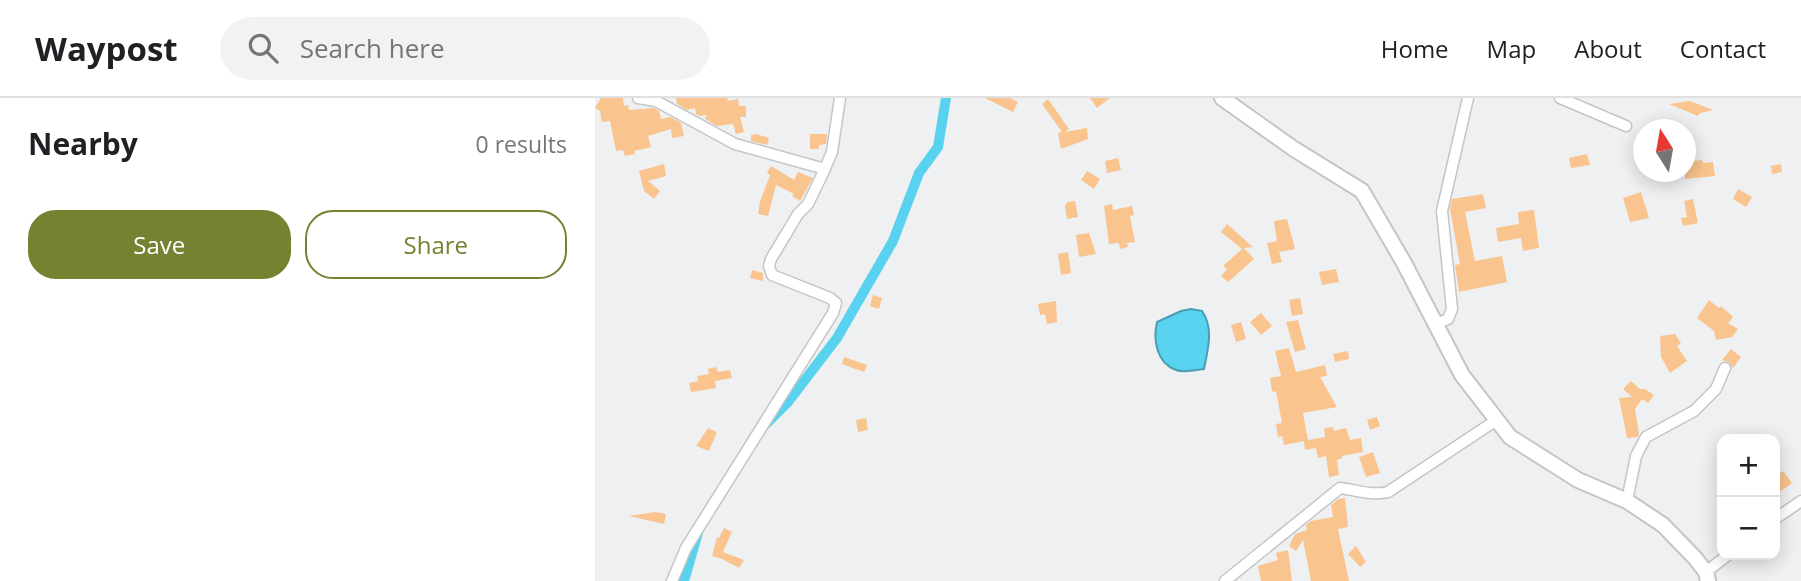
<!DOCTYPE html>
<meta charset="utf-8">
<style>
:root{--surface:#fff;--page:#f2f2f2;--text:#202124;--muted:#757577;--line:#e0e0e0;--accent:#748231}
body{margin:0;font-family:"Open Sans",sans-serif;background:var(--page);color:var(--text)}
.controls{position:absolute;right:21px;bottom:21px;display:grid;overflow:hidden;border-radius:14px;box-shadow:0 4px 18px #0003}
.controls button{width:63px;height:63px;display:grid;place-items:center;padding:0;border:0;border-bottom:2px solid var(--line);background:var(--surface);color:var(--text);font:35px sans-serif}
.compass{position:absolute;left:1038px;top:21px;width:63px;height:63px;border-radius:50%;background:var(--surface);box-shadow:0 4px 18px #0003;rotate:349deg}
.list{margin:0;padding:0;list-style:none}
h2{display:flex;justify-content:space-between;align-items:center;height:91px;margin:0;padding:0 28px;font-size:30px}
h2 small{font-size:23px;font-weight:400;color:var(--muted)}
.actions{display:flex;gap:14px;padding:21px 28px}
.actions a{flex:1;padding:16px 0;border:2px solid var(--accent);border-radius:28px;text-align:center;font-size:24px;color:var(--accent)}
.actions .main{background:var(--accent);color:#fff}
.icon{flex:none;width:38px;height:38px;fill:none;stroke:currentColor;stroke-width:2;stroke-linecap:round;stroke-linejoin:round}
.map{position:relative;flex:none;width:1206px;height:483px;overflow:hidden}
header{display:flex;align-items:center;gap:42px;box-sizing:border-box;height:98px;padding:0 35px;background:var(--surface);border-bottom:2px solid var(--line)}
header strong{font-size:33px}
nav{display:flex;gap:38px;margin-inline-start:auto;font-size:24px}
.search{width:490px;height:63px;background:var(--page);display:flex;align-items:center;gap:18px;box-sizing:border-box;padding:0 24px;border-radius:38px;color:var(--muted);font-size:26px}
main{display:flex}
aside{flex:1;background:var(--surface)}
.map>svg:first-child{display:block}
.water{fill:#58d2ef;stroke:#499eb3;stroke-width:2}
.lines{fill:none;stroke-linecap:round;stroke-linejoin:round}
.canal{stroke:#58d2ef;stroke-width:10}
.building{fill:#f9c48e}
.street-casing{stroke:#c3c5c7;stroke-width:13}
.secondary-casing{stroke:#c3c5c7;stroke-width:18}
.street{stroke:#fff;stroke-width:10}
.secondary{stroke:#fff;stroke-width:14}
</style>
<header>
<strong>Waypost</strong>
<div class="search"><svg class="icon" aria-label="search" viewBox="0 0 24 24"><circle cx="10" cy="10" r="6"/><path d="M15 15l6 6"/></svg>Search here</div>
<nav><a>Home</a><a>Map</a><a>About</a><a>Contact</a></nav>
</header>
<main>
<aside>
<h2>Nearby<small>0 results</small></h2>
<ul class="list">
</ul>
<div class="actions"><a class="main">Save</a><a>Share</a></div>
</aside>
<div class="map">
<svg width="1206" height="483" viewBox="0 0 1206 483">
<rect width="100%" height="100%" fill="#eff0f2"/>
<path class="water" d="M596,211L607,213C619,230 613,251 609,271C601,272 589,275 581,272C561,265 558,241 562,224L586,213Z"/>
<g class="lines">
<path class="canal" d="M171,326L193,304L242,240L298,143L324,75L343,49L351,0
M89,483L104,431"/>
</g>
<path class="building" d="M6,0H28L29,8L33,7L34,12L59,10L64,13L66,21L75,19L86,25L89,38L77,40L76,31L53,38L56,49L39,53L40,56L30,58L28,52L21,53L15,23L7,24L5,13L0,10Z
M81,0H132L133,3L143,1L144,8H151V19H145L149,34L141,36L138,26L122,28L110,21L112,17L105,18L101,16L100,10L92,12L82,6Z
M390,0H415L423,4L418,14Z
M495,0H515L502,10Z
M453,1L474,31L470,34L492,30L493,41L466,51L463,35L467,34L447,6Z
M1095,3L1118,12L1105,15L1103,18L1074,6Z
M161,36L174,40L172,47L156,43V37Z
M215,36H232L231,46L224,47V51H215Z
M992,56L995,67L976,70L974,60Z
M523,60L526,72L512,75L510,63Z
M1107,62L1108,65L1118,64L1120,78L1090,81V64Z
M69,66L71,78L53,83L65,93L59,101L49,93L44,73Z
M1186,66L1187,74L1177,76L1176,68Z
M176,68L199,82L203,74L218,80L205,103L197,98L199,96L181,87L173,118L163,116L165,104L175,77L172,75Z
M492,73L505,81L499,91L486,82Z
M1143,91L1157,99L1151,109L1138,101Z
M1046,94L1054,120L1035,124L1028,100Z
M888,96L891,110L870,114L880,163L907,158L912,184L864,194L860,167L865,166L855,111L857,101Z
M1098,101L1103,125L1088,128L1086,120L1092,119L1089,103Z
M480,103L483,119L472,121L470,108L472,104Z
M517,106L518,112L537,108L539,117L535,118L540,144L532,145L533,149L525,151L524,145L514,146L509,108Z
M939,112L944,150L928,153L926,140L903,144L901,130L924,126L923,114Z
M692,121L700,151L684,154L687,164L677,166L672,145L682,143L679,123Z
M632,126L658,149L649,150L659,161L633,184L626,178L632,171L628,168L647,151L626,134Z
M494,135L501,156L484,159L481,137Z
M473,154L476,175L466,177L463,156Z
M741,171L744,184L727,187L724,174Z
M157,172L168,175V183L155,180Z
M278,197L287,200L284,211L275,208Z
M705,200L708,216L697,218L694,202Z
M1114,202L1124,210L1126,208L1138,219L1133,225L1143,231L1137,239L1121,242L1119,233L1102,220Z
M461,203L462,224L452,226L450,216L445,217L443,206Z
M666,215L677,228L666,237L655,224Z
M703,222L711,251L700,254L691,224Z
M646,224L651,241L641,244L636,227Z
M1080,236L1086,245L1082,248L1092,263L1075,275L1066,259L1065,238Z
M694,250L701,274L730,267L732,278L725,279L742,309L708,315L713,342L730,339L729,330L738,329L739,333L751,330L755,342L766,340L768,354L747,358V360L742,362L744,377L734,379L731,358L723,360L721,350L710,352L709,343L689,347L687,338L683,339L681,326L687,325L681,293L677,294L675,280L686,278L680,253Z
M1136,251L1146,259L1138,270L1134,264L1127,262Z
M753,253L754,261L740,264L738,256Z
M249,259L272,267L269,274L247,266Z
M121,269L123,274L135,272L137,280L120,283L121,290L96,294L94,285L103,283L102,278L114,276L113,271Z
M1036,283L1045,291H1050L1059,297L1053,305L1047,301L1040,311L1044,336L1043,339L1032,340L1024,300L1037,299L1028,291Z
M782,319L785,328L775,332L772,322Z
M271,320L273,332L263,334L261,322Z
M113,330L122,334L114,353L101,348Z
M778,354L785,375L771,379L764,359Z
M1188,373L1197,385L1180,397V379Z
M750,400L753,429L743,431L754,483H716L708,442L701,453L694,448L700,436L712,432L711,427L716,423L738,419L736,407L743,401Z
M60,414L71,416L69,426L34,418Z
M129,430L137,434L128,454L149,462L144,470L127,461L117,458L122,439L124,440Z
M761,448L771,464L765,469L753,456Z
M693,452L697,483H666L663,468L683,462L681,455Z"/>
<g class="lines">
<g class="street-casing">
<path id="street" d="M43,0L61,3L140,46L230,71
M965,0L1031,28
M841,226L853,221L857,211L847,113L873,0
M1032,403L1041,358L1051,339L1099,313L1121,291L1130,270
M1180,421L1206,403
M1111,474L1133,457
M77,483L91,450L238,215L241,205L235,200L177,177L174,168L176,161L203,116L213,106L228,75L237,54L245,0
M630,483L745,390C762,392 776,398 793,394L900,323"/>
</g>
<g class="secondary-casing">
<path id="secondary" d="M627,0L699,51L767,93L809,165L867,277L915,339L983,382L1032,403L1068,427L1100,460L1111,474L1113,483"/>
</g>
<use href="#street" class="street"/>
<use href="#secondary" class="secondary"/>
</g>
</svg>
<div class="controls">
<button>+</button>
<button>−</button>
</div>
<svg class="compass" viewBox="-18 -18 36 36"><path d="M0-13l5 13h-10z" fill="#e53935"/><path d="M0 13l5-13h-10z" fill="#757577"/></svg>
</div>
</main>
